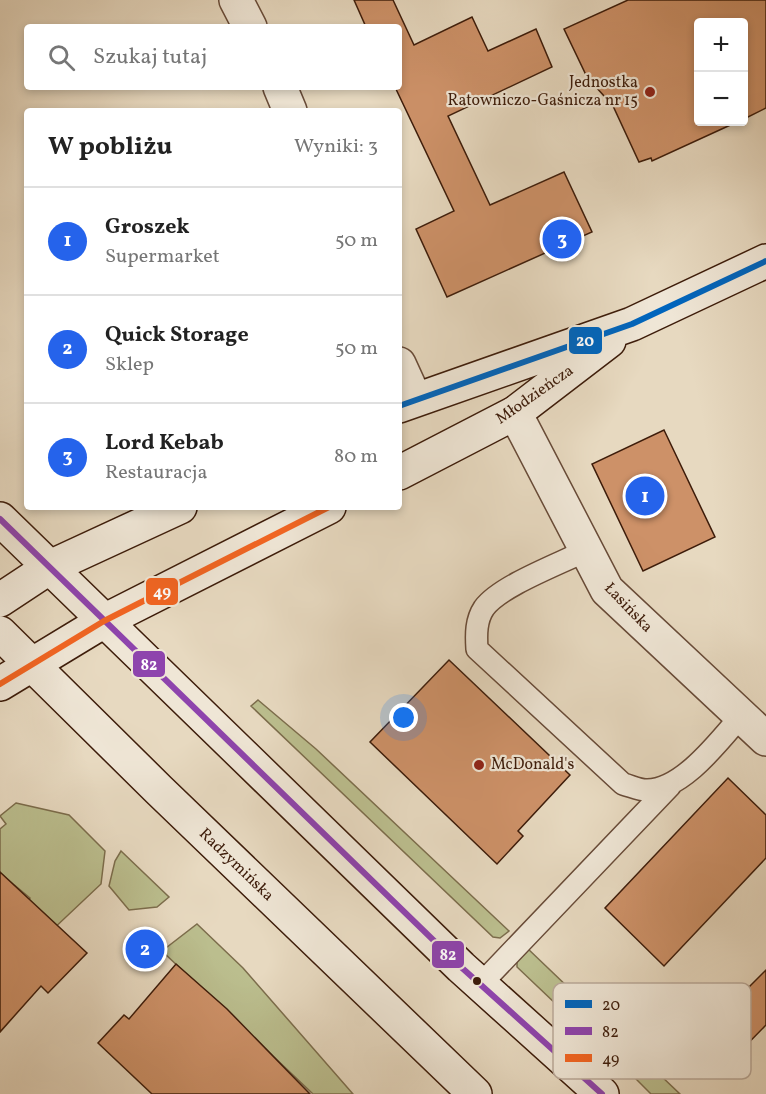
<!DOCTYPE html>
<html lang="pl">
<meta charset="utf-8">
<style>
:root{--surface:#fff;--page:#f6f6f6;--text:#222;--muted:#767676;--line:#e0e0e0;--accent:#2563eb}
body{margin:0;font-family:Vollkorn,serif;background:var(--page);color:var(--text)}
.controls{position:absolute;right:18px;top:18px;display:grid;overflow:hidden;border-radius:6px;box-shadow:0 3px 9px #0003}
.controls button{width:54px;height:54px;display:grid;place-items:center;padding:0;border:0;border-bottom:2px solid var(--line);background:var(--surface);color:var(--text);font:30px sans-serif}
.you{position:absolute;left:404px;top:718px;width:21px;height:21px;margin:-15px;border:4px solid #fff;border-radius:50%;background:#1a73e8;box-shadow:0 0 0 9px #1a73e833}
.badge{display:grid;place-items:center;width:39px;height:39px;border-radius:50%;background:var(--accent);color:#fff;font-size:20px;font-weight:700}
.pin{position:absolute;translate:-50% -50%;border:3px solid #fff;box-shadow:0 2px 6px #0006}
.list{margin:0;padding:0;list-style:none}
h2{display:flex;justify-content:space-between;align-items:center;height:78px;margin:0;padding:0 24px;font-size:26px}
h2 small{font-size:20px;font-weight:400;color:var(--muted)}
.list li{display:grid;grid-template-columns:39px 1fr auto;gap:18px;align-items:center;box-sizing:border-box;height:108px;padding:0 24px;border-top:2px solid var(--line)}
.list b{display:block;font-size:22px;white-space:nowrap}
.list p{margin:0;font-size:20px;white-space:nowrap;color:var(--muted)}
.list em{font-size:20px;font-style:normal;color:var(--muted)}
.icon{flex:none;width:33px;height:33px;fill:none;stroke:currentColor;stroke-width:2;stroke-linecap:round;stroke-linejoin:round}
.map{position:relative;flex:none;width:766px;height:1094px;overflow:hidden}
.search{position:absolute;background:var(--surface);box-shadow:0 3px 9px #0003;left:24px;top:24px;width:378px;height:66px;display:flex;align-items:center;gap:15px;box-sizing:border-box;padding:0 21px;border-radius:6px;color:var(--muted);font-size:22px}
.panel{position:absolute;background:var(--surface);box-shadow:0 3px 9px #0003;left:24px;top:108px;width:378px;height:402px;border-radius:6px}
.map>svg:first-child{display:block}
.green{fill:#bbbe8e;stroke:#7c6d4c;stroke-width:1.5}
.building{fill:#cd9168;stroke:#3d1c0a;stroke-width:1.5}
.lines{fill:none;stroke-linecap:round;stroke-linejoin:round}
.service-casing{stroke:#684b38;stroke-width:24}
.minor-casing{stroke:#684b38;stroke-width:36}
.secondary-casing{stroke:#3d1c0a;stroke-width:36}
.service{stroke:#efe6d6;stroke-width:21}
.minor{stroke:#efe6d6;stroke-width:33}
.secondary{stroke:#efe6d6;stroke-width:33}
.bus-1-casing{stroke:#efe6d6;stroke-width:10}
.bus-2-casing{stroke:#efe6d6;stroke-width:10}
.bus-3-casing{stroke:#efe6d6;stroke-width:10}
.bus-1{stroke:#0065bd;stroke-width:6}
.bus-2{stroke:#8e44ad;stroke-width:6}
.bus-3{stroke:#f26522;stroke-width:6}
.poi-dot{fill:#8f2418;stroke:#efe6d6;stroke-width:2}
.bus-dot{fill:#3d1c0a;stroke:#efe6d6;stroke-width:2}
.labels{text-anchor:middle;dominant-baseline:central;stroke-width:4.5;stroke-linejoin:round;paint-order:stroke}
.poi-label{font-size:16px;fill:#3d1c0a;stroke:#efe6d6;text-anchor:end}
.street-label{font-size:16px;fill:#3d1c0a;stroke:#efe6d6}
.key{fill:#efe6d6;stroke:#baa999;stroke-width:1.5}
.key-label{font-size:16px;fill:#3d1c0a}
.line-badge{stroke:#efe6d6;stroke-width:2}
.badge-label{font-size:16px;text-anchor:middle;font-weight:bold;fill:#fff}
</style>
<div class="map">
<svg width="766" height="1094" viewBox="0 0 766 1094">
<rect width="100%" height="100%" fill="#e7d9c0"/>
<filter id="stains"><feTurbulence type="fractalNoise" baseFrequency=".00333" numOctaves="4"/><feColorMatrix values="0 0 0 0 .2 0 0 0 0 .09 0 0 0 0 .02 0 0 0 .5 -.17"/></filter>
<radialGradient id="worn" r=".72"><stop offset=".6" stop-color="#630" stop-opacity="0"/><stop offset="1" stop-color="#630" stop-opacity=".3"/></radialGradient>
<path class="green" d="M258,700L316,749L509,931L500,938L493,937L251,706Z
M16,803L69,815L105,851L101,884L14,966L0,932L30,898L0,873V829L6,824L0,816Z
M121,851L169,897L157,907L129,910L109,886L115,861Z
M197,924L243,968L353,1094H313L162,951Z
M526,947L618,1035L612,1041L598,1044L517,967V960Z
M638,1054L680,1094H651L633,1076L632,1064Z"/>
<path class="building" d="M354,0H393L414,45L472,17L488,51L536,29L552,67L448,116L490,205L564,172L592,232L447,297L416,229L454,211L395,87H399V27H366Z
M628,0H766V108L744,119V22H699V122H737L652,161L651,158L639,162L613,106L587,77L564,29Z
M664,430L715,537L643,571L592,464Z
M449,660L570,775L518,831L523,836L497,864L370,742Z
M728,778L766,815V858L664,966L605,908Z
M0,872L87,953L48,993L41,986L0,1032Z
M176,964L227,1009L310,1094H152L98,1043L124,1015L129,1019Z
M766,970V1025L724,1068L720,1065L715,1069L682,1036L676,1013L701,987L725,1011Z"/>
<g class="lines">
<g class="service-casing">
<path id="service" d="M585,551C559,564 500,586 484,608C476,620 476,634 477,649L623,784C631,786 639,790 646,790C682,791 720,740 741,716
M480,985L670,786"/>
</g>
<g class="minor-casing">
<path id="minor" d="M236,0L250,27
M280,87L290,111
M399,364L415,399
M515,413L607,590L766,739"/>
</g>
<g class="secondary-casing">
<path id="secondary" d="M399,406L632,324L766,261
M399,473L515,413L609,341
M0,519L461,967L602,1094
M0,600L50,567L180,507
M0,633L159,790L475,1094
M0,684L104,621L329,507"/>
</g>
<use href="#service" class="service"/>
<use href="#minor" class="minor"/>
<use href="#secondary" class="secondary"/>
<g class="bus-1-casing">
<path id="bus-1" d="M399,406L632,324L766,261"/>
</g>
<g class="bus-2-casing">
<path id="bus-2" d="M0,519L461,967L602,1094"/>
</g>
<g class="bus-3-casing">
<path id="bus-3" d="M0,684L104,621L329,507"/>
</g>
<use href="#bus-1" class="bus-1"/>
<use href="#bus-2" class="bus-2"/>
<use href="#bus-3" class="bus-3"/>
</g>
<g class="poi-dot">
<circle cx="650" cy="92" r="6"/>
<circle cx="479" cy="765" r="6"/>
</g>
<circle class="bus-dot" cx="477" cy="981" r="5"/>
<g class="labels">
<g class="poi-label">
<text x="638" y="83">Jednostka<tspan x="638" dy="18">Ratowniczo-Gaśnicza nr 15</tspan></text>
<text x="491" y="765" text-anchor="start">McDonald's</text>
</g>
<g class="street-label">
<text transform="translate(535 395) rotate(-35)">Młodzieńcza</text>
<text transform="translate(628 608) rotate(46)">Łasińska</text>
<text transform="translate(236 865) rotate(44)">Radzymińska</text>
</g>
</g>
<rect x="553" y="983" width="198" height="96" rx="9" class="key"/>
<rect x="565" y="1000" width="27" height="8" fill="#0065bd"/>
<rect x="565" y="1027" width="27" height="8" fill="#8e44ad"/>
<rect x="565" y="1054" width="27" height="8" fill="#f26522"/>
<g class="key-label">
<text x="602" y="1010">20</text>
<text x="602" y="1037">82</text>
<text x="602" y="1064">49</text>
</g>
<g class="line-badge">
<rect x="568" y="326" width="35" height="29" rx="6" fill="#0065bd"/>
<rect x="145" y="577" width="34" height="29" rx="6" fill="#f26522"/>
<rect x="132" y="650" width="34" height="28" rx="6" fill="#8e44ad"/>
<rect x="431" y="940" width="34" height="29" rx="6" fill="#8e44ad"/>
</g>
<g class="badge-label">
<text x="585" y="346">20</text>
<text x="162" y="597">49</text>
<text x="149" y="670">82</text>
<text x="448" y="960">82</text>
</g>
<rect width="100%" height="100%" filter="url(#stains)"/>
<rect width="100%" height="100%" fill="url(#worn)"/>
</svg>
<div class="controls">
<button>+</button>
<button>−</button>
</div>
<div class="you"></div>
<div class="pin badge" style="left:645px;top:496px">1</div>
<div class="pin badge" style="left:145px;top:949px">2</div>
<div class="pin badge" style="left:562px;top:239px">3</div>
<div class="search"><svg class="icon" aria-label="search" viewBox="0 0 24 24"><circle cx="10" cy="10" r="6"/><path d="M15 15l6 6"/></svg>Szukaj tutaj</div>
<section class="panel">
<h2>W pobliżu<small>Wyniki: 3</small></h2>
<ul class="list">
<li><span class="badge">1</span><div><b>Groszek</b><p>Supermarket</p></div><em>50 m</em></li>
<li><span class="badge">2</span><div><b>Quick Storage</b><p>Sklep</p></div><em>50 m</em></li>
<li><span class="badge">3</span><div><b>Lord Kebab</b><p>Restauracja</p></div><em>80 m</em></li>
</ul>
</section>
</div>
